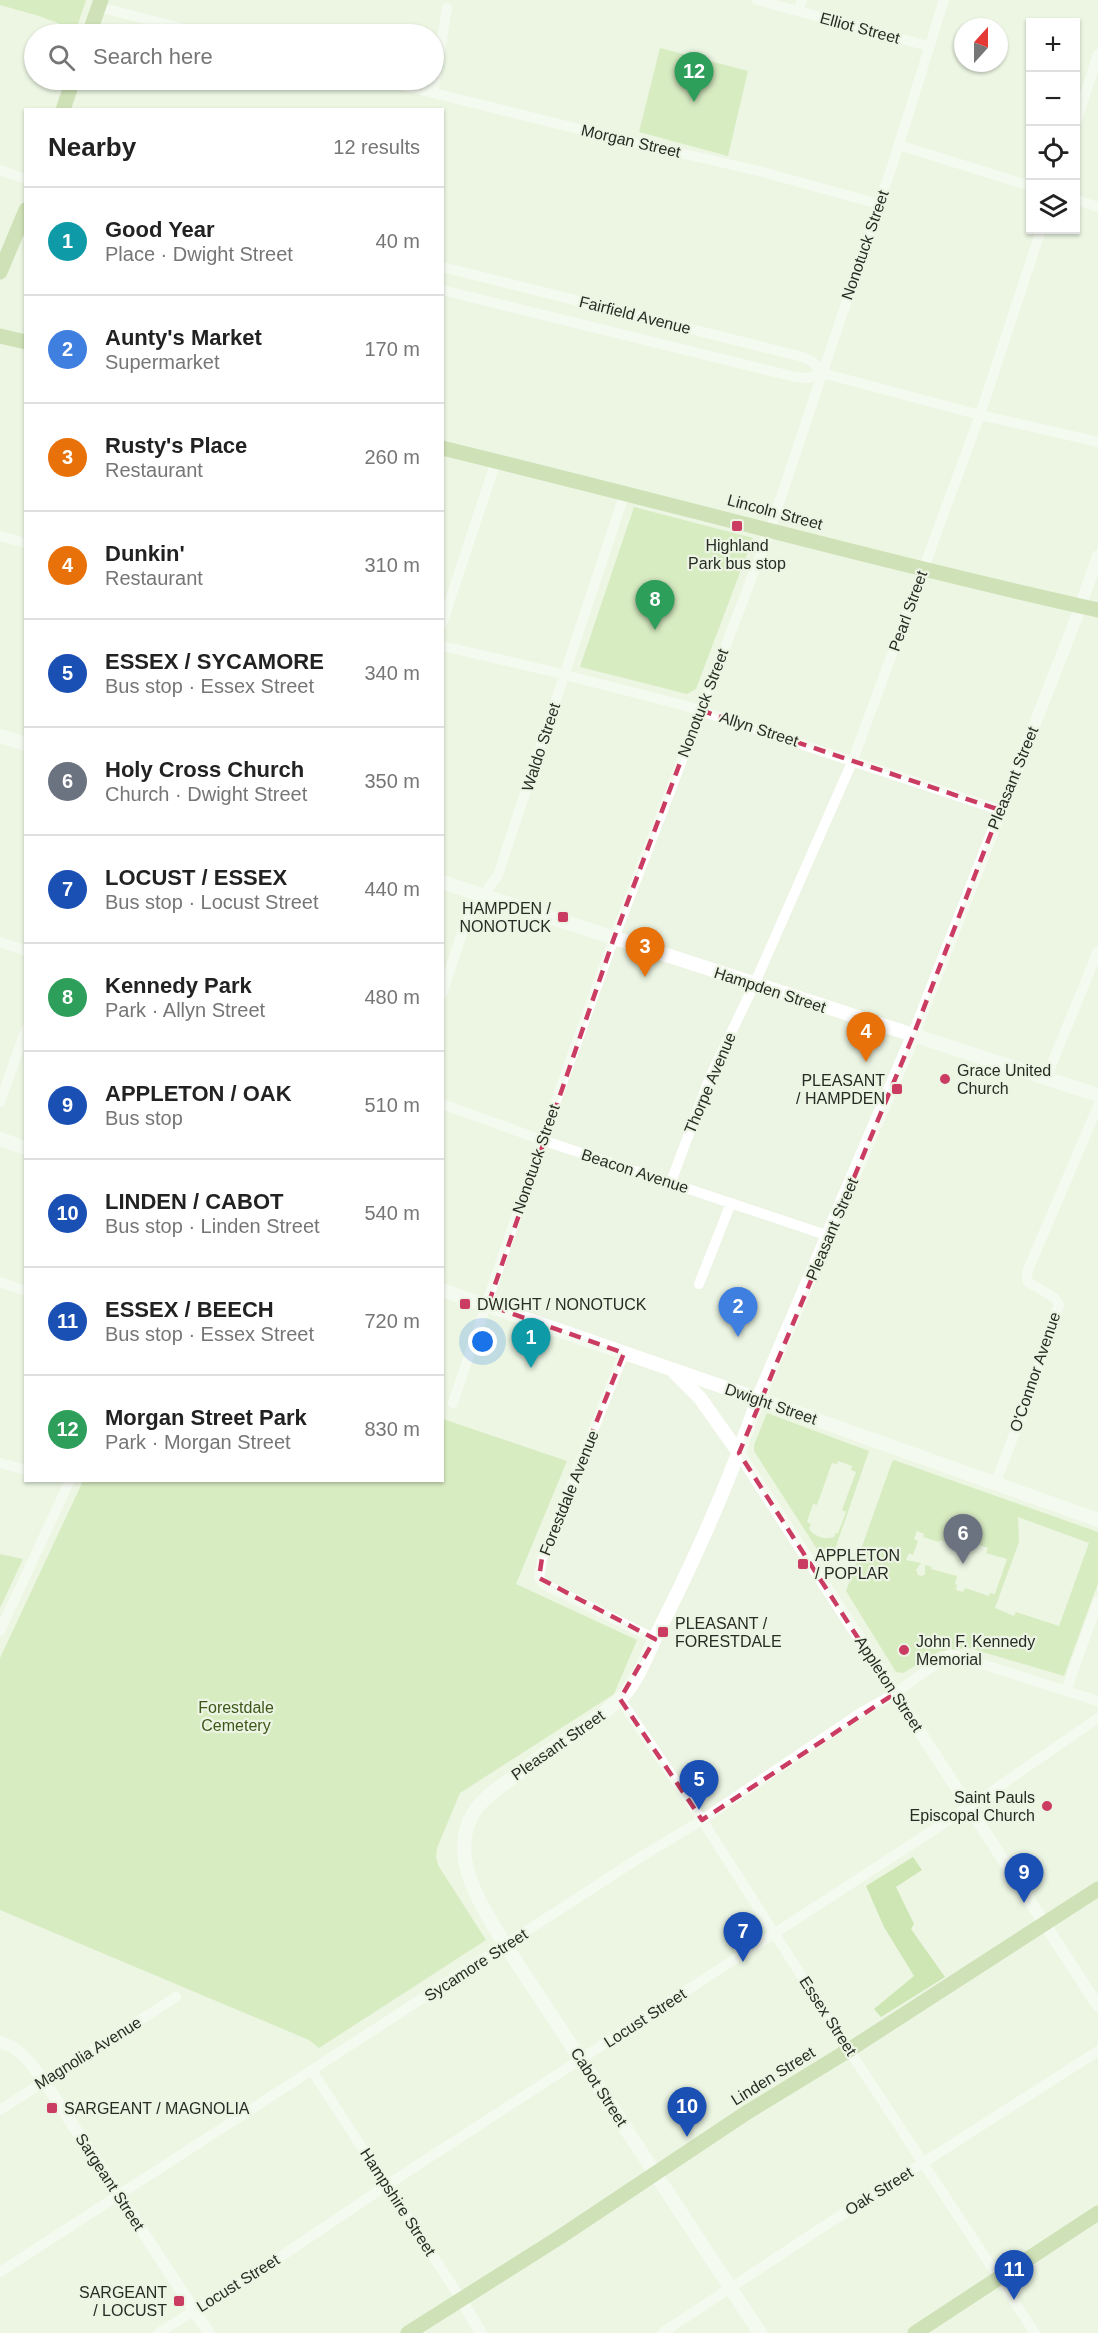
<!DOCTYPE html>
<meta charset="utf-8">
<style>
:root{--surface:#fff;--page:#f6f6f6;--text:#222;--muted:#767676;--line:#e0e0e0;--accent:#d93025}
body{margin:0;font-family:Arial,sans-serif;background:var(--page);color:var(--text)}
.controls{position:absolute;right:18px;top:18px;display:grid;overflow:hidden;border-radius:0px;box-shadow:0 2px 4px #0004}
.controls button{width:54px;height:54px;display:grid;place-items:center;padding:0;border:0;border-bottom:2px solid var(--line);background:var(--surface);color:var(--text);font:30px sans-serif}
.compass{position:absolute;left:954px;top:18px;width:54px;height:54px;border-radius:50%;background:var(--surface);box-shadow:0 2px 4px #0004;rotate:21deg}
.you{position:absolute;left:483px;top:1342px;width:21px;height:21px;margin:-15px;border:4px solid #fff;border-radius:50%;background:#1a73e8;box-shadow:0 0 0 9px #1a73e833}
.badge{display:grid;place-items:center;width:39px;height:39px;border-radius:50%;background:var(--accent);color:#fff;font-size:20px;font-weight:700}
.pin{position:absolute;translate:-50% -50px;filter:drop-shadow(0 2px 3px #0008)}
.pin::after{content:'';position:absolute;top:32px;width:21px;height:18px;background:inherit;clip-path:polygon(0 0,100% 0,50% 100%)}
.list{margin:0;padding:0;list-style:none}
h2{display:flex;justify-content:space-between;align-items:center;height:78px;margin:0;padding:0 24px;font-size:26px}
h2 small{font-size:20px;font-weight:400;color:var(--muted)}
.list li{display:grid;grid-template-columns:39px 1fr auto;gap:18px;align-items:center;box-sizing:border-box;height:108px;padding:0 24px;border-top:2px solid var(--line)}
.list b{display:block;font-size:22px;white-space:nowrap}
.list p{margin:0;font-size:20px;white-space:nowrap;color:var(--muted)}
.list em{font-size:20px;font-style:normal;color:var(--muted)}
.icon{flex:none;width:33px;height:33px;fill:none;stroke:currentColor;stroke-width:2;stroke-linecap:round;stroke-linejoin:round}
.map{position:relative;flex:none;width:1098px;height:2333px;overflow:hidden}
.search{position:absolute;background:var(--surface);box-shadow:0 2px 4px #0004;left:24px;top:24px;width:420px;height:66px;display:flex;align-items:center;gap:15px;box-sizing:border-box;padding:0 21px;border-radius:33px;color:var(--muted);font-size:22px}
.panel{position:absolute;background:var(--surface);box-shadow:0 2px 4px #0004;left:24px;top:108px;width:420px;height:1374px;border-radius:0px}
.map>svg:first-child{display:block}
.green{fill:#bee199;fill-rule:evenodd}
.forest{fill:#a8d378}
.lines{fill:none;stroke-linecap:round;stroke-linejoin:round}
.minor{stroke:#fff;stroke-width:10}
.tertiary{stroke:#fff;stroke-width:12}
.secondary{stroke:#fff;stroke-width:14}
.primary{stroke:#acca82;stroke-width:15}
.marked{fill:none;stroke:#ca3c62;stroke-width:4.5;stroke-dasharray:12 8;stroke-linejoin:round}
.poi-dot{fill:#ca3c62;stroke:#ecf5e3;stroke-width:2}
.labels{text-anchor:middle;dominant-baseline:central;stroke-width:4.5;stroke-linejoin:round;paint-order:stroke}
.street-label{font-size:16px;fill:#292c25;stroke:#ecf5e3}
.poi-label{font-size:16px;fill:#292c25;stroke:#ecf5e3;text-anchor:start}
.park-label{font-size:16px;fill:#3d5718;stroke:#ecf5e3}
</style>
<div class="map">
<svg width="1098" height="2333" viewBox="0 0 1098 2333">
<rect width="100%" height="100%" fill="#ecf5e3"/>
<path class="green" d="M0,0H86L76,30L39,16L0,5Z
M660,48L748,71L728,156L639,132Z
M634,507L753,538L696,689L687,694L580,667Z
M767,1413L869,1451L832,1558L828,1561L824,1560L754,1451V1445ZM838,1461L852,1466L851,1470L856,1472L842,1510L846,1512L838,1533H836L834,1537C824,1540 816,1537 809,1529L811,1524L807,1522L813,1504L817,1505L832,1463L837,1464Z
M443,1419L567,1461L516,1584L637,1640L614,1694L460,1793L437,1848L436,1857L438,1865L486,1940L319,2048L309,2040L0,1910V1658L83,1481L442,1480Z
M894,1460L1098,1532V1583L1064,1676L969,1648L940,1651L903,1673L896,1672L846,1591L892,1462ZM1018,1517L1089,1543L1059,1626L1016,1612L1014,1616L995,1608L1019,1542ZM917,1531L924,1534L923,1537L939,1542L940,1540L948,1542L947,1545L964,1551L968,1541L988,1548L986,1553L1007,1559L995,1594L990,1593L989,1596L965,1588L963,1592L956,1590L957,1585L955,1584L957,1576L931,1569L932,1567L925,1565V1574L922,1576L918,1575L916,1570L921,1563L906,1560L909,1553L913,1555L918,1541L914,1539Z
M0,1554L23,1559L0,1608Z"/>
<path class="forest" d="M913,1857L922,1870L896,1887L914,1924L911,1929L945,1977L881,2017L874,2009L914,1976L884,1927L866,1886Z"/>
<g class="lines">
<path class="minor" d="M757,0L928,46
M99,7L204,34
M798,11L802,0
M381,80L623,140L759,171L879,204
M433,93L447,8
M1076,123L1098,54
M899,145L1030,186
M0,170L26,179
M1076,200L1098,207
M442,267L803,357L813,362L822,373
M442,290L795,377L808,378L822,373L980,415L1098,442
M0,536L26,543
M442,624L496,461
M442,646L550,671L686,706L1000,810
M0,942L26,951
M442,994L465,924L477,904L498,875L625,492
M1046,1078L1098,951
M0,1102L26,1029
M442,1104L542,1140L829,1236
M671,1182L710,1077L754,985L853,760L980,415L1041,230
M0,1282L26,1291
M699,1284L731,1203
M624,1353L542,1558L539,1578L544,1584L655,1639
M453,1403L542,1140L614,938L770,530L894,160L944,0
M0,1463L26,1470
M995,1484L1021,1417L1059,1305L1055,1298L1028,1282L1027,1272L1098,1106
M0,1631L70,1480
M1066,1691L1098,1601
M620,1699L702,1820L847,2047L1035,2333
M312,2071L461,2299
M0,2110L176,1997
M0,2272L636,1860L702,1820L862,1712L894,1694L950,1654L1098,1701
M158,2333L261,2270L387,2185L969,1807L1098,1718
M662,2333L815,2232L1098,2051"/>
<path class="tertiary" d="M913,1036L1077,616L1098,556
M739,1453L1098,2006
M0,2042C19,2046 33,2066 44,2081L209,2333
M461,2299L481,2333"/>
<path class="secondary" d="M0,736L26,744
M442,882L1098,1095
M0,1139L26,1148
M442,1290L758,1399L1098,1520
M675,1373L700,1398L739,1453
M760,2333L506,1946C484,1909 446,1857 474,1812C482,1798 505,1783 518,1774C535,1761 552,1748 570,1737C590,1723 606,1713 623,1696C639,1679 648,1652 658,1632C696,1557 731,1478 758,1399L913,1036"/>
<path class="primary" d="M89,34L101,0
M63,110L73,80
M0,272L26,210
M0,336L26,342
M442,448C661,501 878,561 1098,610
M408,2333L560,2237L746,2113L849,2050L1098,1889
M915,2333L1098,2213"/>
</g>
<path d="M0 0H1098V2333H0ZM700,710L1000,810L913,1036L739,1453L894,1694L702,1820L620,1699L655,1639L539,1578L542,1558L624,1353L488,1305L614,938Z" fill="#ecf5e3" fill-opacity=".55" fill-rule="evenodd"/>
<path class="marked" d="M700,710L1000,810L913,1036L739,1453L894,1694L702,1820L620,1699L655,1639L539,1578L542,1558L624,1353L488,1305L614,938Z"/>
<g class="poi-dot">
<rect x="731" y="520" width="12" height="12" rx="3"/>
<rect x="557" y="911" width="12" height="12" rx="3"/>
<circle cx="945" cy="1079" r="6"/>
<rect x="891" y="1083" width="12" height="12" rx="3"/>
<rect x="459" y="1298" width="12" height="12" rx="3"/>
<rect x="797" y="1558" width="12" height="12" rx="3"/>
<rect x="657" y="1626" width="12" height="12" rx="3"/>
<circle cx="904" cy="1650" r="6"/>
<circle cx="1047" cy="1806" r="6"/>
<rect x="46" y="2102" width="12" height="12" rx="3"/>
<rect x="173" y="2295" width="12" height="12" rx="3"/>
</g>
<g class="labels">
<g class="street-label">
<text transform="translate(860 28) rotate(15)">Elliot Street</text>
<text transform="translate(631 141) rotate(13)">Morgan Street</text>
<text transform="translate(865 245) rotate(-71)">Nonotuck Street</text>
<text transform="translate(635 315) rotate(14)">Fairfield Avenue</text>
<text transform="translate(775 512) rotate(15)">Lincoln Street</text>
<text transform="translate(908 611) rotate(-70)">Pearl Street</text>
<text transform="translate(703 703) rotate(-69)">Nonotuck Street</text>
<text transform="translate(759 729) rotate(18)">Allyn Street</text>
<text transform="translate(541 747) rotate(-72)">Waldo Street</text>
<text transform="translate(1013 778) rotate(-68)">Pleasant Street</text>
<text transform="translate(770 990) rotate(18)">Hampden Street</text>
<text transform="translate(710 1083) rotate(-67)">Thorpe Avenue</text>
<text transform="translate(536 1159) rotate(-71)">Nonotuck Street</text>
<text transform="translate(635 1171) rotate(18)">Beacon Avenue</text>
<text transform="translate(832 1229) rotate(-67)">Pleasant Street</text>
<text transform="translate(1035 1372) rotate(-71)">O'Connor Avenue</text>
<text transform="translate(771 1404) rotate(19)">Dwight Street</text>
<text transform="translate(569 1493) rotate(-68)">Forestdale Avenue</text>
<text transform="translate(889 1684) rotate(57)">Appleton Street</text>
<text transform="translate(558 1745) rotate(-35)">Pleasant Street</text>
<text transform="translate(476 1965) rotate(-33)">Sycamore Street</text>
<text transform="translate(828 2016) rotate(57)">Essex Street</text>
<text transform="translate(645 2018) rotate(-33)">Locust Street</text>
<text transform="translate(88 2053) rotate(-32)">Magnolia Avenue</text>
<text transform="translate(773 2076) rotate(-32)">Linden Street</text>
<text transform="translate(599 2087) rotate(57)">Cabot Street</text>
<text transform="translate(110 2182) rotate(57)">Sargeant Street</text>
<text transform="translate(879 2191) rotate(-32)">Oak Street</text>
<text transform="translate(398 2202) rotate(57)">Hampshire Street</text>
<text transform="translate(238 2283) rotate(-32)">Locust Street</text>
</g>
<g class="poi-label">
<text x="737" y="545" text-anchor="middle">Highland<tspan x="737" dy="18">Park bus stop</tspan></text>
<text x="551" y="908" text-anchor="end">HAMPDEN /<tspan x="551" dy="18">NONOTUCK</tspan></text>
<text x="957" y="1070">Grace United<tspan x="957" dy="18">Church</tspan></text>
<text x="885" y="1080" text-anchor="end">PLEASANT<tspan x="885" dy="18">/ HAMPDEN</tspan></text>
<text x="477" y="1304">DWIGHT / NONOTUCK</text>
<text x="815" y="1555">APPLETON<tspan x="815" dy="18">/ POPLAR</tspan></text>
<text x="675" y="1623">PLEASANT /<tspan x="675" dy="18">FORESTDALE</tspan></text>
<text x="916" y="1641">John F. Kennedy<tspan x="916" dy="18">Memorial</tspan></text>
<text x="1035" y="1797" text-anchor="end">Saint Pauls<tspan x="1035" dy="18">Episcopal Church</tspan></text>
<text x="64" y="2108">SARGEANT / MAGNOLIA</text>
<text x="167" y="2292" text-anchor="end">SARGEANT<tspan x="167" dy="18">/ LOCUST</tspan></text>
</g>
<g class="park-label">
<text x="236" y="1707">Forestdale<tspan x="236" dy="18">Cemetery</tspan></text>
</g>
</g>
</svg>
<div class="controls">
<button>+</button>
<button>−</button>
<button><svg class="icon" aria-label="locate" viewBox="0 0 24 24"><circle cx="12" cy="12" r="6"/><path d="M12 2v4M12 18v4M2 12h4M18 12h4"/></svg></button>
<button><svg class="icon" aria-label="layers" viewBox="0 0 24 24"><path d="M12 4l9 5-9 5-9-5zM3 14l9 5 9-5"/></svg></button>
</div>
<svg class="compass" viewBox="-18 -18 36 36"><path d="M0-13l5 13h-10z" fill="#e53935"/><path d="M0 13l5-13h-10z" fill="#767676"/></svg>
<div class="you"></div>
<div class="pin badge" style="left:531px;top:1368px;background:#0f9aa8">1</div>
<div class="pin badge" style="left:738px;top:1337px;background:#3f7fe0">2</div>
<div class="pin badge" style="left:645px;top:977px;background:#e8710a">3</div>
<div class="pin badge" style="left:866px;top:1062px;background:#e8710a">4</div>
<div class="pin badge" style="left:699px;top:1810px;background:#1a4fb4">5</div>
<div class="pin badge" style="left:963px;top:1564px;background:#6b7280">6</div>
<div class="pin badge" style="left:743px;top:1962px;background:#1a4fb4">7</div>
<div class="pin badge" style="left:655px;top:630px;background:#2e9e5b">8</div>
<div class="pin badge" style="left:1024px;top:1903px;background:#1a4fb4">9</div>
<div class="pin badge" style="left:687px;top:2137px;background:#1a4fb4">10</div>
<div class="pin badge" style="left:1014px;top:2300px;background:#1a4fb4">11</div>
<div class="pin badge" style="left:694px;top:102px;background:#2e9e5b">12</div>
<div class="search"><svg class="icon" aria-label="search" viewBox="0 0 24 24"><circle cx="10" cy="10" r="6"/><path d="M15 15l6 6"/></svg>Search here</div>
<section class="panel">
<h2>Nearby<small>12 results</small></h2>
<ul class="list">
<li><span class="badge" style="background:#0f9aa8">1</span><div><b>Good Year</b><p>Place · Dwight Street</p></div><em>40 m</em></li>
<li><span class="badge" style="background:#3f7fe0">2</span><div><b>Aunty's Market</b><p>Supermarket</p></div><em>170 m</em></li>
<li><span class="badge" style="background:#e8710a">3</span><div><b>Rusty's Place</b><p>Restaurant</p></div><em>260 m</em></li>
<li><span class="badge" style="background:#e8710a">4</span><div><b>Dunkin'</b><p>Restaurant</p></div><em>310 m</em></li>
<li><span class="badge" style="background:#1a4fb4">5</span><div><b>ESSEX / SYCAMORE</b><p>Bus stop · Essex Street</p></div><em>340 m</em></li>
<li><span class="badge" style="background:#6b7280">6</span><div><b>Holy Cross Church</b><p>Church · Dwight Street</p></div><em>350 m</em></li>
<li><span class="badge" style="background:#1a4fb4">7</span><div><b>LOCUST / ESSEX</b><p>Bus stop · Locust Street</p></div><em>440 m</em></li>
<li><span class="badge" style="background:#2e9e5b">8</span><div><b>Kennedy Park</b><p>Park · Allyn Street</p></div><em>480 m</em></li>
<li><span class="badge" style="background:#1a4fb4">9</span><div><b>APPLETON / OAK</b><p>Bus stop</p></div><em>510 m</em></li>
<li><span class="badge" style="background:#1a4fb4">10</span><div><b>LINDEN / CABOT</b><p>Bus stop · Linden Street</p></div><em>540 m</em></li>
<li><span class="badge" style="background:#1a4fb4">11</span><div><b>ESSEX / BEECH</b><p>Bus stop · Essex Street</p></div><em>720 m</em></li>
<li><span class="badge" style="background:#2e9e5b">12</span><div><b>Morgan Street Park</b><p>Park · Morgan Street</p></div><em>830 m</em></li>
</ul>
</section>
</div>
